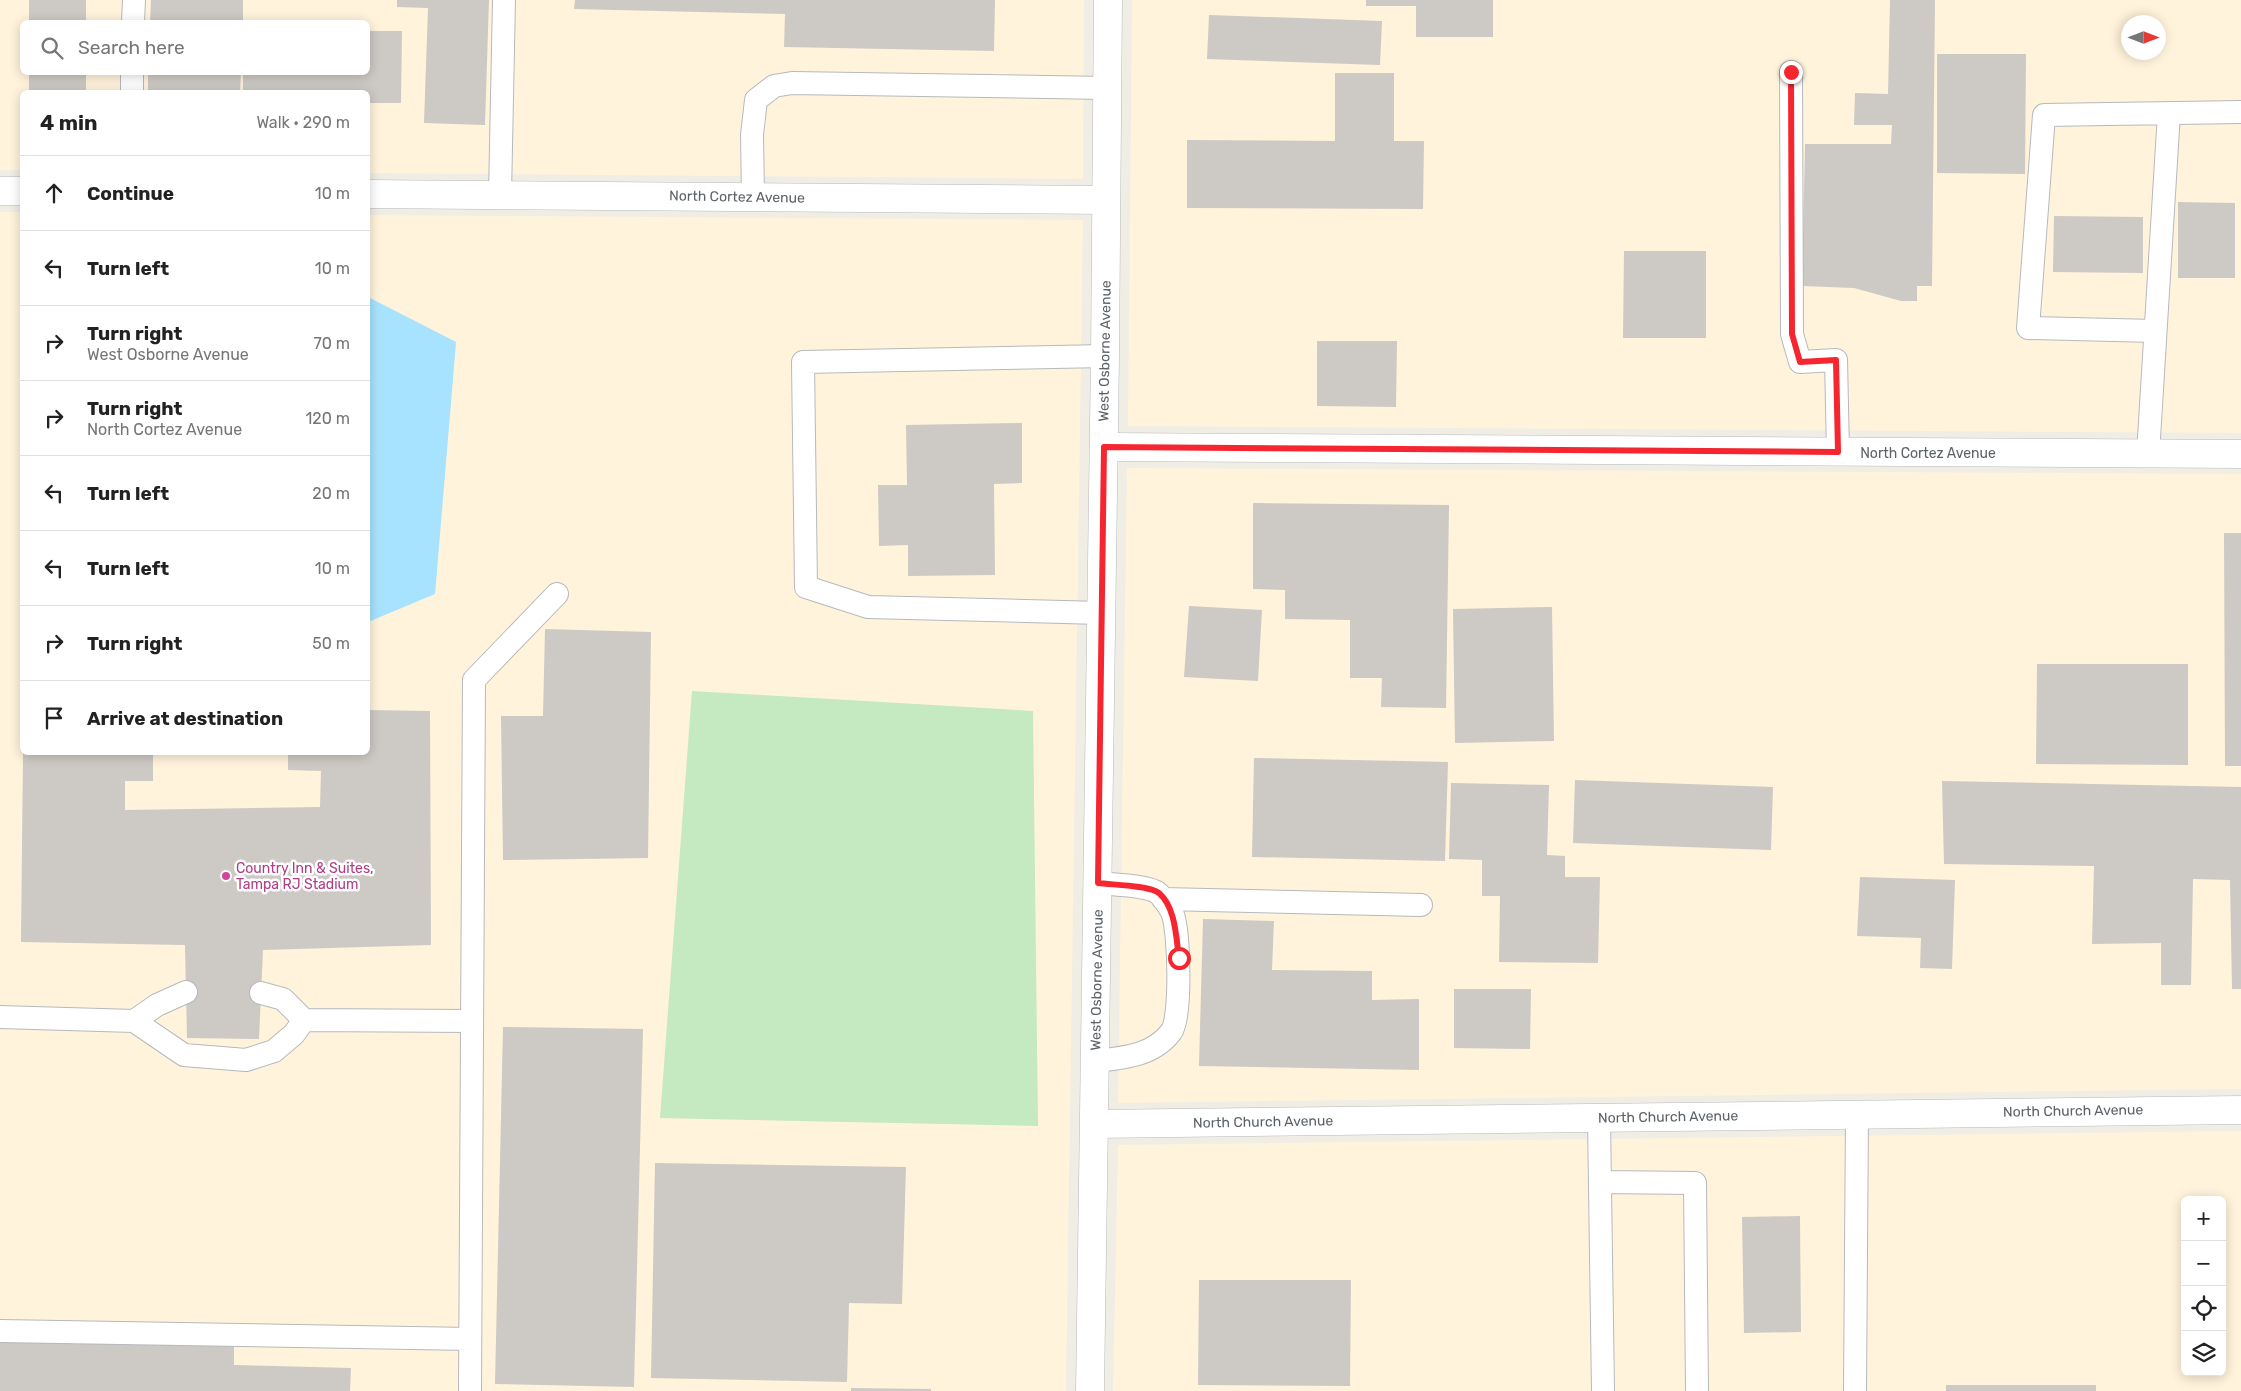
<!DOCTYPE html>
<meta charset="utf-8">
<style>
:root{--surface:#fff;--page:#f6f6f6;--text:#222;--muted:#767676;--line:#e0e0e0}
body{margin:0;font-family:Rubik,sans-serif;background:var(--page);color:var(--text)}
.controls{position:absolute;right:15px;bottom:15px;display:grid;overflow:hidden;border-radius:8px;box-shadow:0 2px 12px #0003}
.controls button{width:45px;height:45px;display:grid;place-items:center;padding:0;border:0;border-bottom:1px solid var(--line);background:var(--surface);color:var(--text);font:25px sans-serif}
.compass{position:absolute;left:2121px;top:15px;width:45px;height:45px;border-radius:50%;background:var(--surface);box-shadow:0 2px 12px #0003;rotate:90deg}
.stop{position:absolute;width:15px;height:15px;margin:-11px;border:4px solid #f5262f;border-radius:50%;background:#fff}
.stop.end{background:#f5262f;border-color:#fff;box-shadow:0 1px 5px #0008}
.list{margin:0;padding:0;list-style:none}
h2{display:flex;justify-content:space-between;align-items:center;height:65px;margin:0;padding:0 20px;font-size:21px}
h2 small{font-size:16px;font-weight:400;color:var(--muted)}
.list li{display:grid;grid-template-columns:32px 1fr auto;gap:15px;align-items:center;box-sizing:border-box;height:75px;padding:0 20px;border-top:1px solid var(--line)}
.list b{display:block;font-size:19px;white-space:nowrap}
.list p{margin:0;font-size:16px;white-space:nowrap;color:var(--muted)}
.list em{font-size:16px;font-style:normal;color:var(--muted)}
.icon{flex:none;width:28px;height:28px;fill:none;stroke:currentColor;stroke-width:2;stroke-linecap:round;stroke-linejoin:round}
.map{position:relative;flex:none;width:2241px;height:1391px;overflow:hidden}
.search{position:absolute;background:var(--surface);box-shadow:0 2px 12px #0003;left:20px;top:20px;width:350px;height:55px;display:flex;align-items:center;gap:12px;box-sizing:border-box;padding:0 18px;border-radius:8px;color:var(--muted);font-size:19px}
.panel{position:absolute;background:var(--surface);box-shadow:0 2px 12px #0003;left:20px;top:90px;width:350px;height:665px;border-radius:8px}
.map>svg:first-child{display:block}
.commercial{fill:#fff3dc;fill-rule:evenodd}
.green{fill:#c5e9c0}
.water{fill:#a7e3ff}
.building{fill:#cdc9c4}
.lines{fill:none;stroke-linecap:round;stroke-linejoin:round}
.service-casing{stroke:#b6b9bd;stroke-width:24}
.minor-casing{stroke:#b6b9bd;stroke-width:29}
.tertiary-casing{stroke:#b6b9bd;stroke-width:29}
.service{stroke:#fff;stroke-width:22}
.minor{stroke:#fff;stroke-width:28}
.tertiary{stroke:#fff;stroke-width:28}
.route{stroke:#f5262f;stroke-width:6}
.hotel-dot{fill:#d1479c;stroke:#fff;stroke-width:2}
.labels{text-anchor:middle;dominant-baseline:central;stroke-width:5;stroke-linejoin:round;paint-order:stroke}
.street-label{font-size:14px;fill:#5d6267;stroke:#fff}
.hotel-label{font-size:14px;fill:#b23c85;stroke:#fff;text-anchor:start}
</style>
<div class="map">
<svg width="2241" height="1391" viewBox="0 0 2241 1391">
<rect width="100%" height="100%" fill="#f0ede5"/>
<path class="commercial" d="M0,0H1084L1083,179L368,173V92H22V170H0ZM22,22H368V72H22Z
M1132,0H2241V433L1128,426ZM2128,22H2158V52H2128Z
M0,212H22V752H368V622L435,593L456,342L368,297V215L1083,220L1066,1391H0Z
M1127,468L2241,474V1089L1118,1103Z
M2241,1131V1391H1113L1118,1145ZM2185,1200H2222V1372H2185Z"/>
<path class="green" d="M692,691L1033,711L1038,1126L660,1118Z"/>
<path class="water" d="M368,297L456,342L435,594L368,622Z"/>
<path class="building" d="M29,0H86V22H29Z
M151,0H243V22H150Z
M397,0H489L485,125L424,123L428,8L397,7Z
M575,0H995L994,51L784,47L785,14L574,9Z
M1366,0H1493V37H1416V6H1366Z
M1890,0H1935L1932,286H1917V301H1901L1854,288L1802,286L1805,144H1891L1892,125H1854L1855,93L1888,94Z
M1209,15L1382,21L1380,65L1207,59Z
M368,31H402L401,103H368V92H243V72H368Z
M1937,54H2026L2025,174L1937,173Z
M29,72H86V92H29Z
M148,72H241L240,92H148Z
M1335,73H1394V141H1424L1423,209L1187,208V140L1335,141Z
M2178,202L2235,203V278H2178Z
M2054,216L2143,217V273L2053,272Z
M1624,251H1706V338H1623Z
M1317,341H1397L1396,407L1317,406Z
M1022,423V483L994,484L995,575L908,576V545L879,546L878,485H907L906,425Z
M1253,503L1449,505L1446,708L1381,707L1382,678H1350V620L1285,619V590L1253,589Z
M2224,533H2241V766H2225Z
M1189,606L1262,610L1258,681L1184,677Z
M1552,607L1554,741L1455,743L1453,609Z
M545,629L651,632L648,858L503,860L501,716H543Z
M2037,664H2188V765L2036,764Z
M368,710L430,711L431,945L263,950L259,1039L187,1038L185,945L21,942L23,752H153V781H125V810L320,807L321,771L288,770V752H368Z
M1254,758L1448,762L1445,861L1252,857Z
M1575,780L1773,787L1771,850L1573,843Z
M1942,781L2241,787V989H2232L2230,880L2193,879L2191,985H2161V943L2092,944L2094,866L1944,864Z
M1451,783L1549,785L1547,855L1565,856V877H1600L1598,963L1499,962L1500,896H1482V860L1449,859Z
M1860,877L1955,880L1952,969L1920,968L1921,938L1857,936Z
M1203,919L1274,921L1272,970L1372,971V1000L1419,999V1070L1199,1066Z
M1454,989H1531L1530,1049L1454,1048Z
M503,1027L643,1029L634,1387L495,1384Z
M655,1163L906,1167L902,1304L849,1303L847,1382L651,1378Z
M1800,1216L1801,1332L1744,1333L1742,1217Z
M1199,1280H1351L1350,1386L1198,1385Z
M0,1338L234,1342V1365L351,1368L350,1391H0Z
M1946,1385H2096V1391H1946Z
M851,1388L931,1389V1391H851Z"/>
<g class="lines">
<g class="service-casing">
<path id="service" d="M133,22L134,0
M1791,72L1792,334L1800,362L1836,360L1838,452
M132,92V72
M500,195L504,0
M753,197L752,135L756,100L774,86L792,83L1107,88
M2155,331L2028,328L2044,115L2241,112
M2148,454L2169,113
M1101,613L868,607L806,587L803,362L1105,356
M1163,899L1421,905
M261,993L283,999L304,1020
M0,1017L134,1021L184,1055L246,1060L274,1051L294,1034L304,1020L472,1021
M134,1021L157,1005L186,992
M1095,1061C1123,1058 1153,1056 1171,1032C1182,1018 1179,933 1173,915C1171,909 1163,897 1158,893C1147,885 1113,885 1098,883
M1599,1118L1603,1391
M1600,1182L1695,1183L1697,1391
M0,1331L470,1339
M470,1391L474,680L557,594
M1855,1391L1857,1114"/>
</g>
<g class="minor-casing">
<path id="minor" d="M0,191H22
M368,194L1106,200
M1104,447L2241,454
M1095,1124L2241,1110"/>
</g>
<g class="tertiary-casing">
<path id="tertiary" d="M1090,1391L1105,356L1108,0"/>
</g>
<use href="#service" class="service"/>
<use href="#minor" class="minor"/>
<use href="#tertiary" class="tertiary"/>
</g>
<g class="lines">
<path class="route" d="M1179,958C1176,938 1176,908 1159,893C1148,885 1112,885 1098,883L1104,447L1838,452L1836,360L1800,362L1792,334L1791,72"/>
</g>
<circle class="hotel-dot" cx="226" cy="876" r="5"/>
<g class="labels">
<g class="street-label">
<text transform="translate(737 197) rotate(1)">North Cortez Avenue</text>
<text transform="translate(1105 351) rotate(-89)">West Osborne Avenue</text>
<text x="1928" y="453">North Cortez Avenue</text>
<text transform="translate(1097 980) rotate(-89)">West Osborne Avenue</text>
<text transform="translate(2073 1111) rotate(-1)">North Church Avenue</text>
<text transform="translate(1668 1117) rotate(-1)">North Church Avenue</text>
<text transform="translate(1263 1122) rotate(-1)">North Church Avenue</text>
</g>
<g class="hotel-label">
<text x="236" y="868">Country Inn &amp; Suites,<tspan x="236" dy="16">Tampa RJ Stadium</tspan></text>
</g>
</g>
</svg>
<div class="controls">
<button>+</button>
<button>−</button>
<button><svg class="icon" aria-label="locate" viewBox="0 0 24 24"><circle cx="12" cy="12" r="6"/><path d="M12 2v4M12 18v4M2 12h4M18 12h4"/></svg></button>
<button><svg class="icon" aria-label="layers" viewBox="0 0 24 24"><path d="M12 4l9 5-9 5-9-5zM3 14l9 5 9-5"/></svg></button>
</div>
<svg class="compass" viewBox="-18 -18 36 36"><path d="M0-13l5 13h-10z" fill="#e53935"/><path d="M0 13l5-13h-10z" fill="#767676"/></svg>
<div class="stop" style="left:1179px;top:958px"></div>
<div class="stop end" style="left:1791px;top:72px"></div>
<div class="search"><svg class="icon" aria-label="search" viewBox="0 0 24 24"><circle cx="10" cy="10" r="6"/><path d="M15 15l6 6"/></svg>Search here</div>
<section class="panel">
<h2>4 min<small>Walk · 290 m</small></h2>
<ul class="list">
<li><svg class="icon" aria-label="ahead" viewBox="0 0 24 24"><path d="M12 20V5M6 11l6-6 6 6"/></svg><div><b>Continue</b></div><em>10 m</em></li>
<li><svg class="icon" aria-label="left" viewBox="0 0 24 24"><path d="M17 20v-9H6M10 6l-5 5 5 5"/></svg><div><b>Turn left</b></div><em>10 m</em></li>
<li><svg class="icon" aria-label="right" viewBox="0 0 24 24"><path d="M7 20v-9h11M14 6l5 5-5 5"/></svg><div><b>Turn right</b><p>West Osborne Avenue</p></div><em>70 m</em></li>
<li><svg class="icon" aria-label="right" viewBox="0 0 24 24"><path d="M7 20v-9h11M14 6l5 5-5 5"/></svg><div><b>Turn right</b><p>North Cortez Avenue</p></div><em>120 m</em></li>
<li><svg class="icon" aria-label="left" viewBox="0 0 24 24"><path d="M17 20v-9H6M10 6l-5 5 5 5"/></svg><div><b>Turn left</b></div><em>20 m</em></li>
<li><svg class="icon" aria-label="left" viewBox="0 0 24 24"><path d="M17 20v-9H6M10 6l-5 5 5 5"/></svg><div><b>Turn left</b></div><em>10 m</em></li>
<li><svg class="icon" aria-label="right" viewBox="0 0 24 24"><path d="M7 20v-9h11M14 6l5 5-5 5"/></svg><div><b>Turn right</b></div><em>50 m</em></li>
<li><svg class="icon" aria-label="arrive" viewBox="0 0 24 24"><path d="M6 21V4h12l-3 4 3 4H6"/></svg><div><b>Arrive at destination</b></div></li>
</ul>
</section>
</div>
